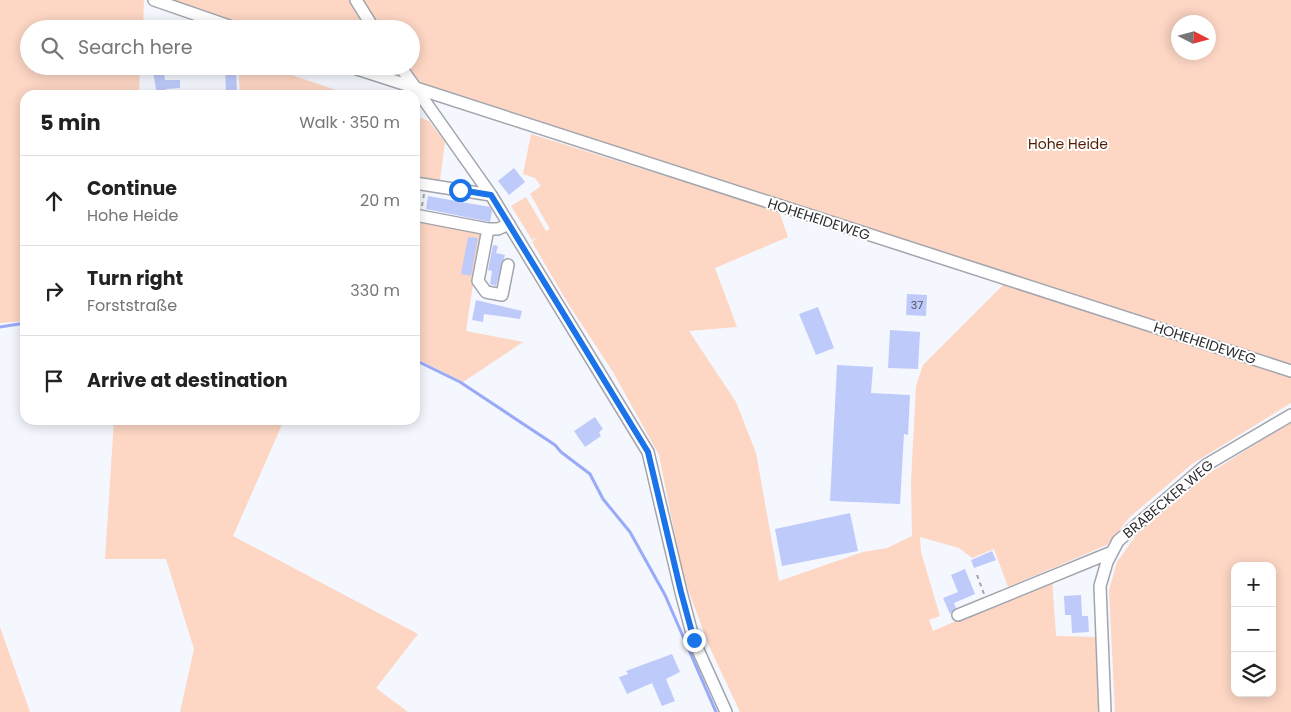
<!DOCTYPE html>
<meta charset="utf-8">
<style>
:root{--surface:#fff;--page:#f2f2f2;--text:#222;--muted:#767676;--line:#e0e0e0}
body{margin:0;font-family:Poppins,sans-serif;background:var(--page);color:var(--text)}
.controls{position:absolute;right:15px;bottom:15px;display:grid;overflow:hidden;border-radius:10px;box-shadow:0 2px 12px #0003}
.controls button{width:45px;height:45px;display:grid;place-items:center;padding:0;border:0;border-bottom:1px solid var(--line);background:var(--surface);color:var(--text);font:25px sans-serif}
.compass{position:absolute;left:1171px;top:15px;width:45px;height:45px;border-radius:50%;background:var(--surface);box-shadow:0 2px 12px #0003;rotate:96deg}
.stop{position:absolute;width:15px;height:15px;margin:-11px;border:4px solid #1a73e8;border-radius:50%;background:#fff}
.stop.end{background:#1a73e8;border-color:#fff;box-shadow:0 1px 5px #0008}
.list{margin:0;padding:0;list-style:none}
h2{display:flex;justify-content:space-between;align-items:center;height:65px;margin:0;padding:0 20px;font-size:21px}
h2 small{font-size:16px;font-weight:400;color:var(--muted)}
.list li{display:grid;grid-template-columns:32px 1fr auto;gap:15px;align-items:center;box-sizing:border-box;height:90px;padding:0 20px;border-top:1px solid var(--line)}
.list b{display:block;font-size:19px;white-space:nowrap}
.list p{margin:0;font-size:16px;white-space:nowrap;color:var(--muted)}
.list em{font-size:16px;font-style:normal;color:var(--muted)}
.icon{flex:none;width:28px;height:28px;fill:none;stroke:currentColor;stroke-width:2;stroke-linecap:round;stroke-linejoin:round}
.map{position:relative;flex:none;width:1291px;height:712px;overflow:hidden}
.search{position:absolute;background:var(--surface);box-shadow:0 2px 12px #0003;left:20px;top:20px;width:400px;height:55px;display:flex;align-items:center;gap:12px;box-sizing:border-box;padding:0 18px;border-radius:28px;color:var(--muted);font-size:19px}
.panel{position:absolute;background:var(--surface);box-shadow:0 2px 12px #0003;left:20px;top:90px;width:400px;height:335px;border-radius:15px}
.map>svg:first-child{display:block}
.green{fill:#fdd6c4;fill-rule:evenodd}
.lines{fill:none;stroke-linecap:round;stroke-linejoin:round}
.stream{stroke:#98aaf8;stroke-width:3}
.building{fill:#becafa}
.minor-casing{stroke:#a2a5ad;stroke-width:14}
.path{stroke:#a3a4a9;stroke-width:2;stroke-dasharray:4 4;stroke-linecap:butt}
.minor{stroke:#fff;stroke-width:11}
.route{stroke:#1a73e8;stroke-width:6}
.labels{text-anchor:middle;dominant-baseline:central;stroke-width:4;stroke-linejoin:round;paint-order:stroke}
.number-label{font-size:11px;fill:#505462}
.park-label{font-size:14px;fill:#501d00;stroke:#fff}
.street-label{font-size:14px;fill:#2c2d30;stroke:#fff}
</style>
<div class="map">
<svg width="1291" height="712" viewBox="0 0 1291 712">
<rect width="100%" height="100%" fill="#f5f7fe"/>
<path class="green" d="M0,0H144L143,29H29V66H140L139,95H25V321L0,323Z
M150,0H1291V365L347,66H411V29H235ZM1178,22H1208V52H1178Z
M238,66H265L351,95L240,93Z
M415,116L429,121L445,142L440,181L415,178Z
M531,134L691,184L778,208L788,237L715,268L737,327L689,331L736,402L756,453L779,581L863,552L887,548L912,536L911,481L916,386L923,365L1005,283L1291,377V403L1192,464L1130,517L1107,545L1008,587L994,549L972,558L959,548L920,537L921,552L940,616L929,620L933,631L1052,579L1056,636L1097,637L1100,712H740L709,646L683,576L659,455L613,372L569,305L532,242L539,236L532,240L511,206L526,197L546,231L550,229L530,194L541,186L535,178L523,174Z
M415,218L481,231L466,331L523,342L463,382L415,358Z
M114,420H284L233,536L418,634L376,688L408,712H180L194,649L166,559H105Z
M1291,422V712H1115L1109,590L1117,562L1137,534L1208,474ZM1235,566H1272V693H1235Z
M0,627L30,712H0Z"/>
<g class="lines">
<path class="stream" d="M0,327L25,323
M415,360L460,382L555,445L561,452L590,474L603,499L630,532L665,595L716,712"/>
</g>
<path class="building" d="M152,66H163L165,80H180V88L166,89L167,95H157Z
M225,66H236L237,95H226Z
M514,168L525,182L509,195L498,181Z
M428,196L490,207L492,211L490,222L426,209Z
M468,237L478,238L471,276L461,274Z
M493,245L498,246L496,253L505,255L496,286L490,284L492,271L488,270Z
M907,294L927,295L926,316L906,315Z
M476,300L522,311L520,319L484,314L483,322L472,320Z
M818,307L834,348L816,355L799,314Z
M890,330L920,332L918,369L888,368Z
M837,365L873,367L871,393L910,395L908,435L904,434L900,504L830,501Z
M595,417L603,429L599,432L601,436L585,447L574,431Z
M850,513L858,551L782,566L775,529Z
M992,551L996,560L974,568L971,560Z
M965,569L975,594L954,603L956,608L950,614L943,598L958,592L951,575Z
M1081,595L1082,616H1088L1089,632L1072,633L1071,615H1065L1064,596Z
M672,654L680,672L666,679L675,701L662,706L652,683L627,694L619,677L628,674L626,671Z"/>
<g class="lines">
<g class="minor-casing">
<path id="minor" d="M154,0L238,29
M356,0L374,29
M348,66L1291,371
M400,66L491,195L648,452L681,592L694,641L726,712
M415,183L491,195
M415,215L488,229H498L509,224
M488,229L478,281L486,292L502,295L508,265
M958,615L1112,552
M1105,712L1100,586L1107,562L1118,541L1206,465L1291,415"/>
</g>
<path class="path" d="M422,206L424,194
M977,575L984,594"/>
<use href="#minor" class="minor"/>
</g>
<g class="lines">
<path class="route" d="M460,190L491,195L648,452L681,592L694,640"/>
</g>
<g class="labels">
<g class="number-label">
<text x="917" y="305">37</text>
</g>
<g class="park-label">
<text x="1068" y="144">Hohe Heide</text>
</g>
<g class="street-label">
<text transform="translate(819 219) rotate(18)">HOHEHEIDEWEG</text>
<text transform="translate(1205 343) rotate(18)">HOHEHEIDEWEG</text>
<text transform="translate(1168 499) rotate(-40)">BRABECKER WEG</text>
</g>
</g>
</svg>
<div class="controls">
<button>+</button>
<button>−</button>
<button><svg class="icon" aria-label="layers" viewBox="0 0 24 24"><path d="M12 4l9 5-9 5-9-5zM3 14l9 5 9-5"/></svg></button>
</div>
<svg class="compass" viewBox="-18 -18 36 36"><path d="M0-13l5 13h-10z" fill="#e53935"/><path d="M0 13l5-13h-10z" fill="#767676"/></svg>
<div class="stop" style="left:460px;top:190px"></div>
<div class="stop end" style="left:694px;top:640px"></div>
<div class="search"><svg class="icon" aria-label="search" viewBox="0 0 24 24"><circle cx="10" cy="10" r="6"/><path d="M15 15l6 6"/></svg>Search here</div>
<section class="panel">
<h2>5 min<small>Walk · 350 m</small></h2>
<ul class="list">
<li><svg class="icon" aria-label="ahead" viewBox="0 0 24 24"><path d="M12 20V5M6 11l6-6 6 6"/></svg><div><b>Continue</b><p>Hohe Heide</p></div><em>20 m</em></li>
<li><svg class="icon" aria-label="right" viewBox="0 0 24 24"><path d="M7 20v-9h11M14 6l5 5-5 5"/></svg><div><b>Turn right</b><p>Forststraße</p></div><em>330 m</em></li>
<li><svg class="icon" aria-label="arrive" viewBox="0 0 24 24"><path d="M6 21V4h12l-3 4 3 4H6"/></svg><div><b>Arrive at destination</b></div></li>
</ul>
</section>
</div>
